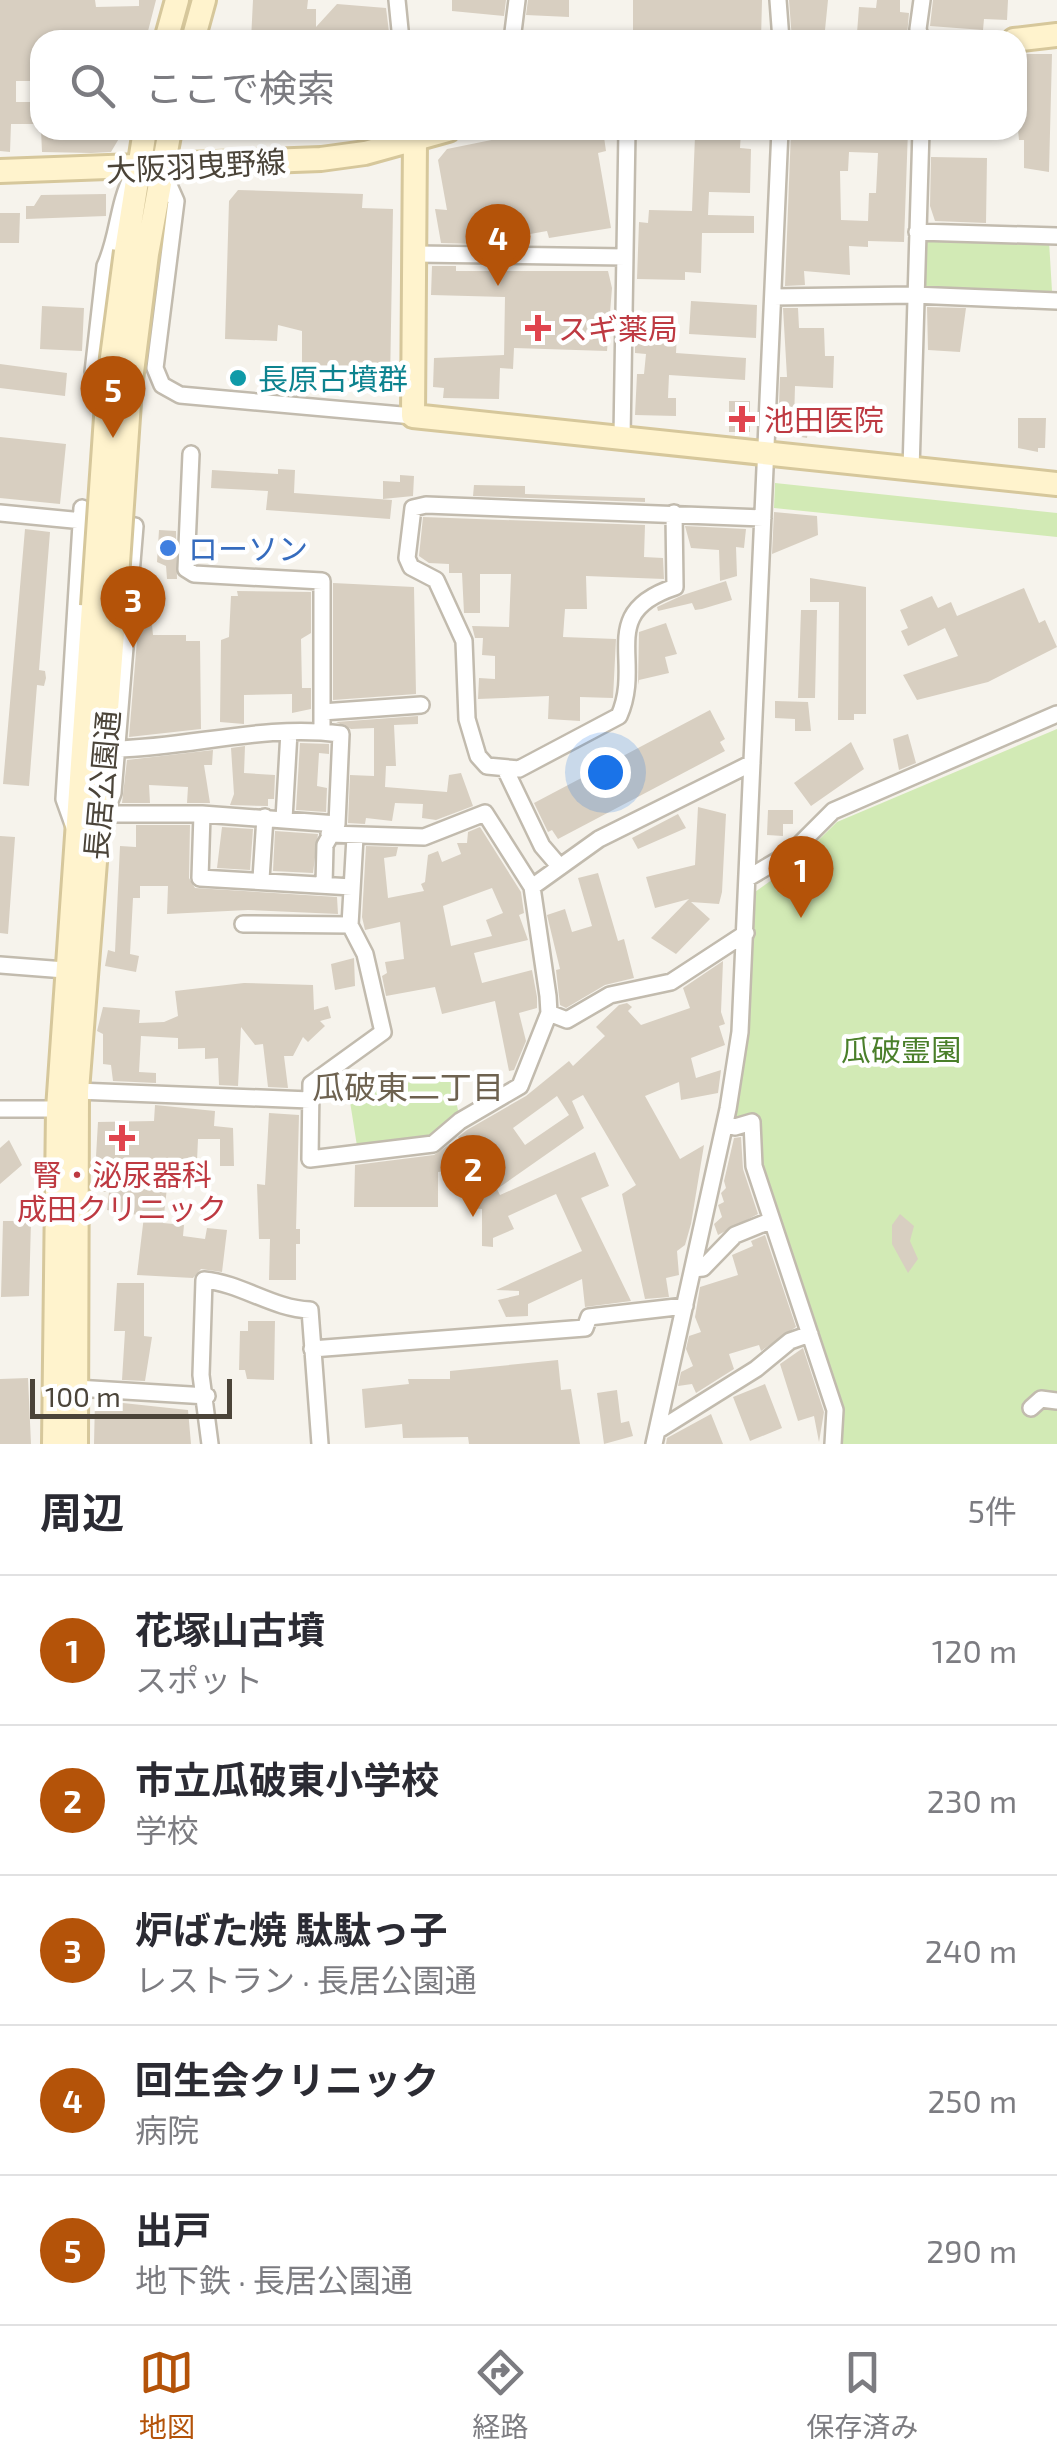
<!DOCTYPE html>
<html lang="ja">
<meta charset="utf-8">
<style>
:root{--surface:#fff;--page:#f2f2f3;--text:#2b2b33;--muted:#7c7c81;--line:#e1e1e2;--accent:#b45309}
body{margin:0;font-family:"Exo 2","Noto Sans JP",sans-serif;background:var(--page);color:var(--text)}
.scale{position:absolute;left:30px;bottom:25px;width:202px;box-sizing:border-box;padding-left:10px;border:5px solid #4b4439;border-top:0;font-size:28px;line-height:35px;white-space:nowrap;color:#4b4439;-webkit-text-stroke:8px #fff;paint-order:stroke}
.you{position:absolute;left:605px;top:772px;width:35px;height:35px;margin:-25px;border:8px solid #fff;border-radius:50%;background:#1a73e8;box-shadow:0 0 0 15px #1a73e833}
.badge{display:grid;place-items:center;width:65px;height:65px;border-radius:50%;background:var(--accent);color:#fff;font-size:32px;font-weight:700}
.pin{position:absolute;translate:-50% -82px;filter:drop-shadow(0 2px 5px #0008)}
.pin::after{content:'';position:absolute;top:52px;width:35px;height:30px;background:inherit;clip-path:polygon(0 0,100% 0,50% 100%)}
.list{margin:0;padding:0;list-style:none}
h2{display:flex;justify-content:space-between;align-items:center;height:130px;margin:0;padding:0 40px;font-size:42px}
h2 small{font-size:32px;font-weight:400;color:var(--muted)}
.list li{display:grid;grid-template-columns:65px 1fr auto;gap:30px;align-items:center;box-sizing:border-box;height:150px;padding:0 40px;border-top:2px solid var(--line)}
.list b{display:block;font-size:38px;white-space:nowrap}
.list p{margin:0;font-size:32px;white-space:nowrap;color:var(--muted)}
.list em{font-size:32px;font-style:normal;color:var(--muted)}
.icon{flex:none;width:55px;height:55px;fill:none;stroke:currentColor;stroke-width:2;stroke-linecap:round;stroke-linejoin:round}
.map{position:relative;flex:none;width:1057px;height:1444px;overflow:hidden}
.search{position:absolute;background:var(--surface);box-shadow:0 2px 8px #0004;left:30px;right:30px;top:30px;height:110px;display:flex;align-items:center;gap:25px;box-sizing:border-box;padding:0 35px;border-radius:30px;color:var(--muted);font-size:38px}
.sheet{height:880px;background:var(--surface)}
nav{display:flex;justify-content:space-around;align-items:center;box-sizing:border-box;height:140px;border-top:2px solid var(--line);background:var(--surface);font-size:28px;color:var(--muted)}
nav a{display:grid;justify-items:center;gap:5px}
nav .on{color:var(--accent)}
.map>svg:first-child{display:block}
.green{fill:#d2eab5}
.building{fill:#d8cfc1;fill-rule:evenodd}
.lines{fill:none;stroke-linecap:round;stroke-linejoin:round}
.street-casing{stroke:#c2bbae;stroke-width:20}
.secondary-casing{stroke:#d6c79b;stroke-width:28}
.street{stroke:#fff;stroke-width:15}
.secondary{stroke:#fff3cd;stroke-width:22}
.secondary-bridge-casing{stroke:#d6c79b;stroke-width:28;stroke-linecap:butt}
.secondary-bridge{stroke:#fff3cd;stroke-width:22}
.health-dot{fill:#e0444e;stroke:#fff;stroke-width:4}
.culture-dot{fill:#0f9aa8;stroke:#fff;stroke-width:4}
.shop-dot{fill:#3f7fe0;stroke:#fff;stroke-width:4}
.labels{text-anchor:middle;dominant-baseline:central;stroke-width:9;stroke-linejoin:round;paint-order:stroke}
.street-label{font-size:30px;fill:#4b4439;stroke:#fff}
.health-label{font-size:30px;fill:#be3a42;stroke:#fff;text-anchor:start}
.culture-label{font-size:30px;fill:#0d838f;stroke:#fff;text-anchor:start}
.shop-label{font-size:30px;fill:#366cbe;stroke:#fff;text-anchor:start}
.park-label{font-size:30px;fill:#4a7f2a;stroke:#fff}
.neighbourhood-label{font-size:32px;fill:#6e6250;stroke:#fff}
</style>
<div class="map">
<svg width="1057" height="1444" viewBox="0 0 1057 1444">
<rect width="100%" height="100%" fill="#f6f3ec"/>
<path class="green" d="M928,237L1049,241L1052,291L1048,294L926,291L922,287L924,241Z
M775,483L1057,513V537L774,508Z
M1057,729V1444H839L759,1166L756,1119L732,1120L744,1064L755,892L794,864L837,822Z
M450,1078L459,1114L431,1140L357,1146L348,1089Z"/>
<path class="building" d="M0,0H95L96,7L139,6V0H156L147,35L128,32V40H40V81H16V102H40V124H11L10,152L0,151Z
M253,0H308L307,9H316V27L337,4L386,8L390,40H251Z
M452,0H506L504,16L452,11Z
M528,0H569V17L526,15Z
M633,0H762L761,40L660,36V40H633Z
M789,0H828L824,40H792Z
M877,0H900V12L909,13L907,36L857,33L859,7L876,8Z
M933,0H1008L1007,20L984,19L983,30L930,26Z
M1022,54H1052L1049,172L1024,168V140H1019L1017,120Z
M41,130H124L111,152L91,153L42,152Z
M541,130H603L606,151L598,153L611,228L549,238L547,231L474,244L441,243L435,209L447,210L438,160L447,149Z
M908,130L904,242L868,241V247L849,246L850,275L804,271L805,285L785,286L791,131ZM849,152L878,153L876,193H869L868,221L841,220L840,171H848Z
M710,131L741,132L740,148L751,149L750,193L709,192L708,215L754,216V233H702L701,273L685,272V280L637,279L639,222L648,223L649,210L692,211L695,136H709Z
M931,157L987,158L986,223L935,221L930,206Z
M238,190L363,194L362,208L393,209L390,384L380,390L338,385L339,378L302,377V331L278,325L277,341L225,339L229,201Z
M106,194V216L26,219V206H34L41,195Z
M0,213H20L19,243H0Z
M432,266H456V271H608L612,288L607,351L514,348L513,369L500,368L499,399L443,398L444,388L433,387L434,358L504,355L505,297L431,295Z
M691,301L757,305L756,338L689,334Z
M42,306L84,308L82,351L40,349Z
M927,307L966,308L960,352L928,350Z
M783,308H798L799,328H824L825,356H834L833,388L795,386L794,422L809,423L807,438L778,433L780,377H787Z
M635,332L677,333L676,353L746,358L745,380L669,375L668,398H676V416L635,415L637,374H644L646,354L635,353Z
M0,364L67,373L65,396L0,388Z
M729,401H750V432H729Z
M1018,418H1046L1045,448H1038V452L1018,448Z
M0,437L66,444L60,504L0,498Z
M278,469L295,470L294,493L392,500L390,519L266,510L268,491L211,488L212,470L278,474Z
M400,475L414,476L413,496L383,499V481L400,482Z
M474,485L525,486V494L645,498V502L473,496Z
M774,512L817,516L818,535L772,554Z
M423,517L645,525L644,557L663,558L664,579L586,576L587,609H565L563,637L616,639L613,698L580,697V721L548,719L549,696L478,699L479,678L495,679V656L482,655L483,638H475L472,626L509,627L511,574H480V613H464L462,573H449V564L429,563L419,556Z
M685,526L746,529L744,548L736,547L737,576L720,581L719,550L691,548Z
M25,529L50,532L39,670L45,671L46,678L44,686L37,685L29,786L3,784Z
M159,530L176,531L177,579H167L166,566L157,562Z
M810,578L866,587V714H854V720H838L839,602H810Z
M726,581L732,600L702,609L695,610L692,603L658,611L657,607L683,595Z
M333,583L414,587L416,694L333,700Z
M1024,588L1039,623L1045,620L1057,647L988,682L917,700L903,675L958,656L945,628L908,646L901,631L908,628L900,610L932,596L938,608L951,602L957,616Z
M237,591L311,592V633L301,639L302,688H311V709L292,713V694L244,695V724L220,722L221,640L229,637L231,596H238Z
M140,604L150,605L153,635H186V641H200L201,729L129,737Z
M801,610H817L815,698H798Z
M666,623L677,654L665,657L669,673L639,680L638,685L639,632Z
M775,701L808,702L811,731H795V719L775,718Z
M710,710L725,739L720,742L725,751L558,839L552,830L548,832L534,803Z
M418,716V724L394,725L396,766H386L385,787L447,792L449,775L461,773L473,806L436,820L422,818L423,804L395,803L392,821L366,818L365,824L348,823L350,775L374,776V728L351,729L336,722Z
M908,734L916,763L899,770L893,739Z
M851,742L864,769L811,806L794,783Z
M300,743L329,744V754L319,753L317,786L327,788L326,812L296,810Z
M245,746L244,773L275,775L274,799H268V806L230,805L234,794L231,748Z
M213,750L212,765H204L210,803H187L188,787L149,785L150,803H122L127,760Z
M698,807L726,814L722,892L719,904L691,902L710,919L676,954L651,938L689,899L655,908L646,877L695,865Z
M768,810H793V824H783V836L767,835Z
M678,814L686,828L638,849L632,838Z
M136,825H190L189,878L195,888L337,897L338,914L248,910L167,914L168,886H140V898H133L130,954L139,956L136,972L105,966L108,950L115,952L120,846L136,847Z
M222,827L253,829L250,870L217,868Z
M480,827L521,892L524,913L519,915L528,940L474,953L482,983L532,970L537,997V1008L519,1013L526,1041L514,1070L509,1071L495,1001L442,1014L435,987L386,996L382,976L387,973L385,962L404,959L400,922L365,930L362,917L366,846L398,847L396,856L384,858L388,898L424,891L421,884L425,882L428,855L438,851L442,862L461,854L457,843H467L468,832ZM492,888L503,913L486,920L492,936L451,946L443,906Z
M275,831L318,834L313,873L273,871Z
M0,836L15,837L8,934L0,933Z
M598,873L618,941L624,939L634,978L605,985L566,1008L560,1005L556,970L560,969L547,915L565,909L572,932L592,926L578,878Z
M354,958L355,986L335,990L331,964Z
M723,961L721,1012L725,1024L719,1026L725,1045L691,1058L696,1078L721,1070L718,1093L681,1100L679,1082L645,1096L680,1159L704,1145L691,1224L685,1245L677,1251L679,1275L666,1278L669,1297L645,1299L622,1194L636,1185L583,1095L572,1101L584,1128L497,1189L500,1195L595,1152L609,1186L581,1198L631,1301L585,1307L582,1279L528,1304V1316L506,1317L498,1300L519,1295V1291L496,1290L582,1251L556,1194L508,1216L514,1229L493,1238V1247L482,1246V1209L472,1208L459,1169L438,1172V1207H354L355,1165L434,1155L450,1144H462L458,1137L467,1130L526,1096L569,1061L573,1066L605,1036L596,1027L619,1005L627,1003L632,1007L628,1011L641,1025L690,1008L683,988ZM557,1096L569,1115L525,1145L513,1128Z
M244,983L313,985L314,1010L328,1006L331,1018L320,1021L325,1026L308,1042L303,1037L293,1056H284L288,1088L268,1087L263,1044L255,1045L241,1027L238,1086L219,1085L218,1058L205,1059V1048L178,1049V1038L141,1036L139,1072L156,1073V1083L113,1081L111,1065L103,1064V1034L97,1031L103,1007L140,1010L139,1023L164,1022L178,1016L175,991Z
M155,1105L215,1111L214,1126L233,1128L234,1166H220V1139H198L197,1161H180L179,1170H169L163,1223L184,1225L183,1236L205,1239L207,1228L227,1230L222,1272L201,1269L193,1278L137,1275L144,1216L107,1210L109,1192L94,1191L98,1122L154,1121Z
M269,1113L299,1115L296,1229H300V1244H296V1280H269L270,1239H259L257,1184L265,1185Z
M741,1137L743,1169L758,1214L718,1235L714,1224L722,1217L718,1205L724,1202L721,1193L726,1188L724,1181L734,1138Z
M9,1140L22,1165L0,1184V1148Z
M900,1214L914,1226L910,1241L918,1259L908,1273L892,1244V1225Z
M3,1221H31L29,1296L1,1297Z
M765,1235L796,1327L761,1351L759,1345L729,1354L734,1369L696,1393L692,1384L678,1386L681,1372L693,1366L686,1349L689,1336L701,1332L695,1317L700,1287L738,1275L732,1255L753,1246L751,1241Z
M117,1283H144V1336L152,1337L145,1381L122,1380L125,1331H114Z
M248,1321H275L274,1380L247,1379L245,1370H239L240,1331H248Z
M803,1348L824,1412L819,1442L814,1416L798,1421L780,1364Z
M558,1360L561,1390L571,1389L580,1444H469L468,1437L403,1438L402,1424L365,1428L362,1389L409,1384L408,1379H450V1371Z
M28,1378L31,1444H0V1379Z
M765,1384L782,1428L750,1441L733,1397Z
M617,1390L621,1423L629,1421L633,1436L604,1444L597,1393Z
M95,1400L188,1410L191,1444H94Z
M711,1414L723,1444H666L667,1438Z"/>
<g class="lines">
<g class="street-casing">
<path id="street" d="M397,0L401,40
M778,0L781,40
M512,40L517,0
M921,40L918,29L922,0
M164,174L176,201L155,368L162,385L180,395L413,416
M917,232L1057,236
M415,254L625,257
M773,297L913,295L1057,301
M117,374L93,372L105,266C119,236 117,205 133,175
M622,437L627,130
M191,454L186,569L194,574L322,581V731
M911,470L921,130
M0,513L135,526L113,793L105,814
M674,513L675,587C596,613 644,660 619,716L519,769L487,766L478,756L467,719L464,641L436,580L411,567L407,558L413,508L426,505L763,518
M322,712L421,705
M117,749C193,747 265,724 341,734L337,824L325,845L324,885
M506,771L542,846L560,867
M105,814H202L337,824
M202,814L200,878L352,887
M284,819L289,732
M74,827L64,799L82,508
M329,834L424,837L485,813L532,887L548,996L549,1013L520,1086L460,1121L433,1144L310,1159L311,1084L383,1032L365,954L350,925L355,837
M748,878L792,852L833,811L1057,714
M261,879L265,817
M532,887L599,839L752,763
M243,924L350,925
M0,965L65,970
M549,1013L567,1020L610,995L671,982L746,933
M77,1091L310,1100
M0,1109H58
M725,1124L735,1127L752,1122L754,1166L835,1410L833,1444
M693,1269L703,1268L735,1235L772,1220
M312,1349L585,1328L589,1317L685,1306
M76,1388L207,1396
M1031,1408L1041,1399L1057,1401
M657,1431L756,1369L790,1341L810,1334
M210,1444L201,1375L204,1280C241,1283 273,1309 310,1310L320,1444
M654,1444L728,1109L740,1032L780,130"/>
</g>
<g class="secondary-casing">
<path id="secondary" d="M166,40L177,0
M193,40L204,0
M1014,40L1057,35
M415,139L413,416L1057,484
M0,171L321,159L365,153L448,130
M126,251L145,130
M147,254L170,130
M54,1444L58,1109L93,606
M76,1444L77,1091L115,607"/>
</g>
<use href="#street" class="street"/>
<use href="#secondary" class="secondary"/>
<g class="secondary-bridge-casing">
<path id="secondary-bridge" d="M93,606L108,388L126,251
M115,607L130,388L147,254"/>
</g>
<use href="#secondary-bridge" class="secondary-bridge"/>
</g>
<g class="health-dot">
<path d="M533 313h10v10h10v10h-10v10h-10v-10h-10v-10h10z"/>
<path d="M737 404h10v10h10v10h-10v10h-10v-10h-10v-10h10z"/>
<path d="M117 1123h10v10h10v10h-10v10h-10v-10h-10v-10h10z"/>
</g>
<circle class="culture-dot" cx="238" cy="378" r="10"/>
<circle class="shop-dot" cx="168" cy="548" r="10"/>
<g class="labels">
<g class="street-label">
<text transform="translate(196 165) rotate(-3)">大阪羽曳野線</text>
<text transform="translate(101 785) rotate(-85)">長居公園通</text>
</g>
<g class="health-label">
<text x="558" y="328">スギ薬局</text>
<text x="764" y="419">池田医院</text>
<text x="122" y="1174" text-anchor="middle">腎・泌尿器科<tspan x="122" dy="34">成田クリニック</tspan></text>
</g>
<g class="culture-label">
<text x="258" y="378">長原古墳群</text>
</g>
<g class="shop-label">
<text x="188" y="548">ローソン</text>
</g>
<g class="park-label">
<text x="901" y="1049">瓜破霊園</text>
</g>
<g class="neighbourhood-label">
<text x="408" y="1086">瓜破東二丁目</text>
</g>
</g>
</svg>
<div class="scale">100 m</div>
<div class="you"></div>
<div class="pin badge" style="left:801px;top:918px">1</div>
<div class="pin badge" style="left:473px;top:1217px">2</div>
<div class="pin badge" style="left:133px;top:648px">3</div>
<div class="pin badge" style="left:498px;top:286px">4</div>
<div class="pin badge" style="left:113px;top:438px">5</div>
<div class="search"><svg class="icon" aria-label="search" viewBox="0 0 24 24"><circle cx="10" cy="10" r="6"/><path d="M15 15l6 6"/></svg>ここで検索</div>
</div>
<section class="sheet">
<h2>周辺<small>5件</small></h2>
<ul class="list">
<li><span class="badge">1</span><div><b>花塚山古墳</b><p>スポット</p></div><em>120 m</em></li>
<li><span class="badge">2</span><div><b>市立瓜破東小学校</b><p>学校</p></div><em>230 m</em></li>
<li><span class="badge">3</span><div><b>炉ばた焼 駄駄っ子</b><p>レストラン · 長居公園通</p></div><em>240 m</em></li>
<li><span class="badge">4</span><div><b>回生会クリニック</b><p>病院</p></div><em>250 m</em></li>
<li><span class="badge">5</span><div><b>出戸</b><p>地下鉄 · 長居公園通</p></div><em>290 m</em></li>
</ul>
</section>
<nav>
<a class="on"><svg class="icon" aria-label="map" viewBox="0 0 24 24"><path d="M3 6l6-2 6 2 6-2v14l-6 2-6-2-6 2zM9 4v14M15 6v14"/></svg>地図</a>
<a><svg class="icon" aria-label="directions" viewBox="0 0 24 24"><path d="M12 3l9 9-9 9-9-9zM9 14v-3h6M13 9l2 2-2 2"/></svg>経路</a>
<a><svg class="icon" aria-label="saved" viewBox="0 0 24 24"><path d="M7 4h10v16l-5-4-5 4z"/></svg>保存済み</a>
</nav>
